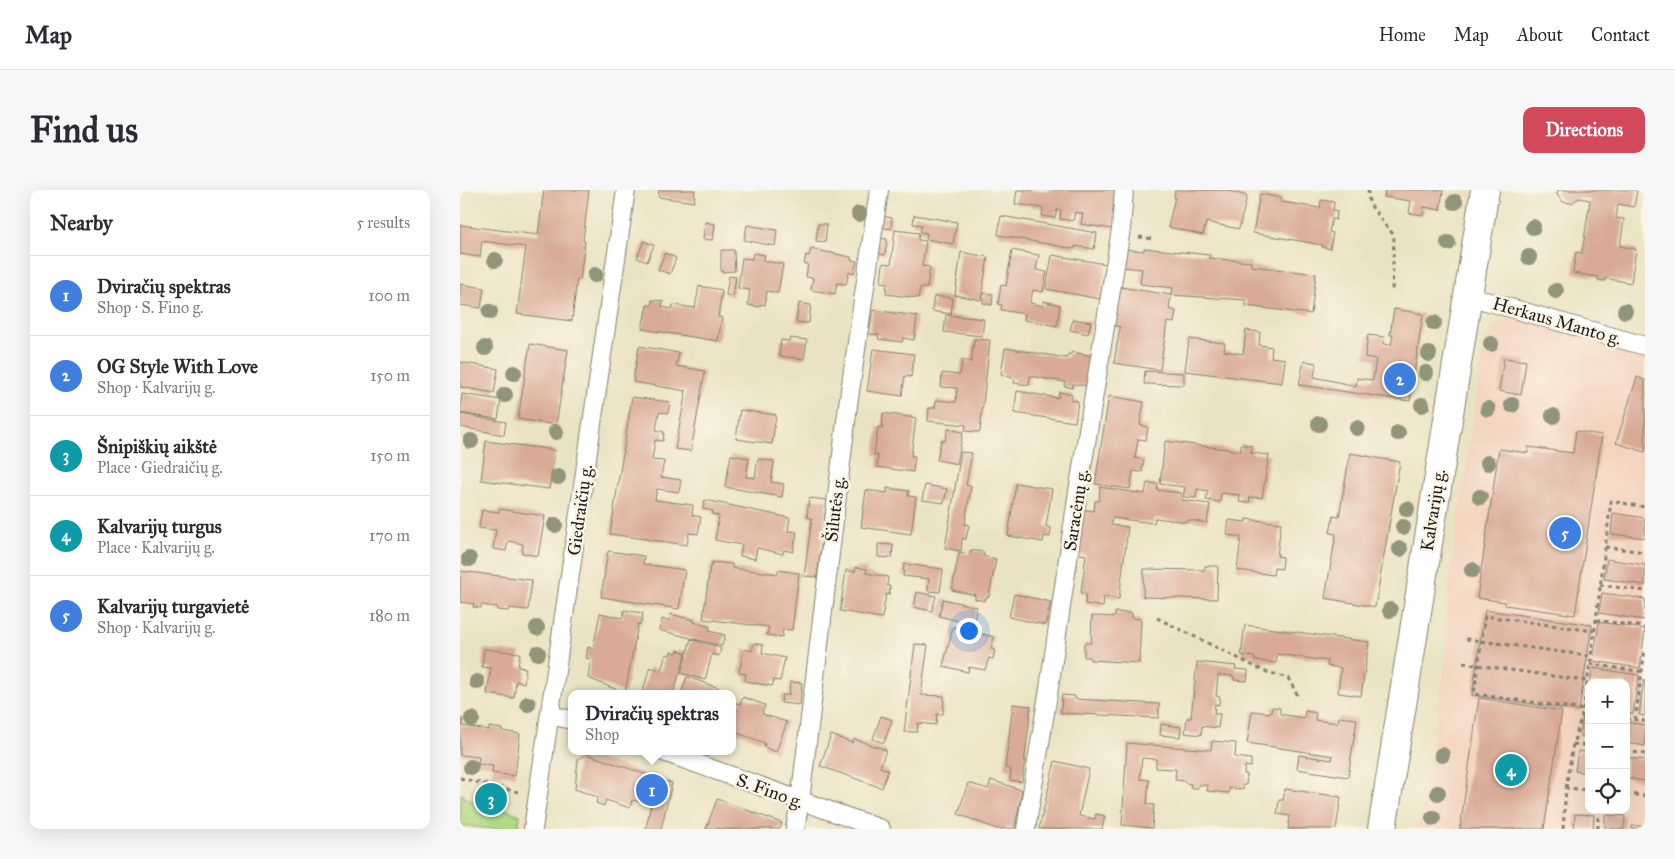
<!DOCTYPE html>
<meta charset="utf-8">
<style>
:root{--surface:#fff;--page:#f7f7f7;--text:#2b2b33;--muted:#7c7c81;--line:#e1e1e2;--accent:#d1495b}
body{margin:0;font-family:"IM FELL Great Primer",serif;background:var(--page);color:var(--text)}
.controls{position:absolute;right:15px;bottom:15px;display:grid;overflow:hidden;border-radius:10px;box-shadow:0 5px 20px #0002}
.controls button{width:45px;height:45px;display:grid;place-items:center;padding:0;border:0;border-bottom:1px solid var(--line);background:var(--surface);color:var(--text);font:25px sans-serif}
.you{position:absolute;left:508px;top:440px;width:18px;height:18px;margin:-12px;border:4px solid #fff;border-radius:50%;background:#1a73e8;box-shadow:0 0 0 8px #1a73e833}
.badge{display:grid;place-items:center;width:32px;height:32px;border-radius:50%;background:var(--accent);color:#fff;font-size:16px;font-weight:700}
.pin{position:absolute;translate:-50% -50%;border:2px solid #fff;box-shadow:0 1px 5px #0006}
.popup{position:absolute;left:108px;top:500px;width:168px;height:65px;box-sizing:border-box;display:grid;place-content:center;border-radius:10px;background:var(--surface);filter:drop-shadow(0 1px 4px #0005);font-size:16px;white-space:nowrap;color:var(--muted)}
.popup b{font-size:19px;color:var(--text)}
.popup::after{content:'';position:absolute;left:50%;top:100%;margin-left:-10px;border:10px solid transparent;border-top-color:var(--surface)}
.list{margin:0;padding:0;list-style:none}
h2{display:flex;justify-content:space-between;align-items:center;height:65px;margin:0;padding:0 20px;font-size:21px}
h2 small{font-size:16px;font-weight:400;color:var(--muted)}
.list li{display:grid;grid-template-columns:32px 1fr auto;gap:15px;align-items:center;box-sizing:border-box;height:80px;padding:0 20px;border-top:1px solid var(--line)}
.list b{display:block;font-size:19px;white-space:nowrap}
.list p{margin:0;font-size:16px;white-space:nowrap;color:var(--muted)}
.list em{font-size:16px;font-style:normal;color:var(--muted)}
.icon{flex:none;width:28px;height:28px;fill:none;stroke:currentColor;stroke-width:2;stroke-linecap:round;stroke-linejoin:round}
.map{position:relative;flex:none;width:1185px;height:639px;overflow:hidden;border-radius:10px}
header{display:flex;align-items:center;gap:30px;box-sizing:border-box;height:70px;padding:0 25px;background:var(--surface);border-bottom:1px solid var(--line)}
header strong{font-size:24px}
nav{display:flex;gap:28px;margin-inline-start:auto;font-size:18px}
.intro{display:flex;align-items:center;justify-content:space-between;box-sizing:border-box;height:120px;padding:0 30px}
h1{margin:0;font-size:35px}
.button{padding:12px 22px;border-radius:10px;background:var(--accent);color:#fff;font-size:18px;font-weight:700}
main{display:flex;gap:30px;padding:0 30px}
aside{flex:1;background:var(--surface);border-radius:10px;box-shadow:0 5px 20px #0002}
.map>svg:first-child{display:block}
.built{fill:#f3d4bf;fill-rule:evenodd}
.green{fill:#aed985;stroke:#657a50}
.building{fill:#d9ab97}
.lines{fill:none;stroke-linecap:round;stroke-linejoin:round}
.street-casing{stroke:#838070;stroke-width:20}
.primary-casing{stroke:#838070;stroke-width:30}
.path{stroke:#838070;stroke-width:3;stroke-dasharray:4 4;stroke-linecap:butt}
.street{stroke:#fff;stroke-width:18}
.primary{stroke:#fff;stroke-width:28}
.tree{fill:#919579}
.labels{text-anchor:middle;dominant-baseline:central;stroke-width:5;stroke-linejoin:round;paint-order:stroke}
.street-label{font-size:18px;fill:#1c1c1c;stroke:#fcf5e5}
</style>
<header>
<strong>Map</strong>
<nav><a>Home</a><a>Map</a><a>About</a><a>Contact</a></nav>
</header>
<div class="intro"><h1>Find us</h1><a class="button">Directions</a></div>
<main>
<aside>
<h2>Nearby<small>5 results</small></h2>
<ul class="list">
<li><span class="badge" style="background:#3f7fe0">1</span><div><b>Dviračių spektras</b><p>Shop · S. Fino g.</p></div><em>100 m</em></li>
<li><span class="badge" style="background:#3f7fe0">2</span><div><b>OG Style With Love</b><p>Shop · Kalvarijų g.</p></div><em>150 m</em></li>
<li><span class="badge" style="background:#0f9aa8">3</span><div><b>Šnipiškių aikštė</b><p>Place · Giedraičių g.</p></div><em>150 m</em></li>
<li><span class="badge" style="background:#0f9aa8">4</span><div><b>Kalvarijų turgus</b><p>Place · Kalvarijų g.</p></div><em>170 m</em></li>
<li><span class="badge" style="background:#3f7fe0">5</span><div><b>Kalvarijų turgavietė</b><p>Shop · Kalvarijų g.</p></div><em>180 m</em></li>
</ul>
</aside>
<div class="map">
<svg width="1185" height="639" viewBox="0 0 1185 639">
<rect width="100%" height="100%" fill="#fcf5e5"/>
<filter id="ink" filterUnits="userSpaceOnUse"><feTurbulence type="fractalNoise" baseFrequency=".02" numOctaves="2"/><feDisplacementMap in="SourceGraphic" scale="10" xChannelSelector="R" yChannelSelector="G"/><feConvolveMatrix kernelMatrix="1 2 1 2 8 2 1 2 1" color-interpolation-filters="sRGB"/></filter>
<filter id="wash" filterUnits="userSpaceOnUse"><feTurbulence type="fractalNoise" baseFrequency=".0096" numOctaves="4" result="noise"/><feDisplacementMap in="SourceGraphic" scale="20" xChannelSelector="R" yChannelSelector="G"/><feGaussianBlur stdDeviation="1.12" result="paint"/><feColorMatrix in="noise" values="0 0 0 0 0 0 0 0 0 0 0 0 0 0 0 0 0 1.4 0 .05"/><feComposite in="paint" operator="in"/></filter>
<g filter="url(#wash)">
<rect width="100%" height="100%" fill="#eae3c3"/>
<path class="built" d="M1049,126L1185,162V639H955L961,626L986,466L985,418L1025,149L1036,132ZM1129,493H1166V620H1129Z"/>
<path class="green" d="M0,604L4,605V608L18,613L20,610L60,625L58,639H31L0,635Z"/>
<g id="blocks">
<path class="building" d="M84,0H129L123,51H125L120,90L117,89L112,131L57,124L66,57L22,51L20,67L0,64V35L78,45Z
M199,0H235L234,12L198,7Z
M557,0H658L653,39L621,34L623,24L615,22L613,31L600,29L601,20H597L595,28L582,26L583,18L555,14Z
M715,0H768V1L787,6L779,39L746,32L743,45L708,37L715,7L714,6Z
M925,0H983L980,20L964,17L963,25L949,23L951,11L924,7Z
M1098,0H1177L1174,17L1158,14L1156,28L1164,29L1160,56L1176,59L1171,93L1145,88V91L1138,90V87L1113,83L1116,62L1122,63L1130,10L1119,8L1112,13L1103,12L1097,5Z
M800,4L822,8L821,12L860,18L861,10L874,12L873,20L877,21L876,30L872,29L869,42L873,43L870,59L862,57L863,55L793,43Z
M454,25L497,32L493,54L466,49L467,43L460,42L462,35L453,34Z
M421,26L432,28L431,39L420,37Z
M541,26L637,43L634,59L615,56V59L538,45Z
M245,32L255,34L253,50L243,49Z
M358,34H367L365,52L356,51Z
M287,35L317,40L315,56L284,50Z
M435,40L459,43L458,50L466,51L462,76L470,77L467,98H460L458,108L426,104L427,93L421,92L423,73L431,74Z
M418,48L427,49L425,65L416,63Z
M184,51L194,55L187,72L177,68Z
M684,58L750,65L749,68L791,72V76L856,84L851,124L786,116V110L712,105L713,98L680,94L682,79L662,77L663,59L684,61Z
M351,59L391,67V70L397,71L394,83L389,82L386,94L377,93L375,104L351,100L353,88L346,87L348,74H344L346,65L349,66Z
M261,60H274L275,81L261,82Z
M552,60L579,65L576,80L587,82L583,102L573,100L570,113L583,116V111L600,115L597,136L564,130L565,124L541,120L542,115L538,114L541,95L546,96Z
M501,62L528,67L521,110L495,105Z
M205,63L216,68L210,84L198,80Z
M293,63L305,65L303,71L323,74L318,103L307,101L305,115L300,114V117L288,115L290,100L278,98L282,68L292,69Z
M592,65L646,74L640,109L586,99Z
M269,86L276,87L273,107L266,105Z
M0,94L24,98L21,118L0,115Z
M239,96L262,100L258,127L262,128L258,151L182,139L187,115H192V110L203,111L202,117L212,119L213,115L235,118Z
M660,97L711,105L709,119L716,121L714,133L707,132L700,180L654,173L660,137L654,136Z
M524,103L533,104L532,115L523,113Z
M474,106L493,108L491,124L472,121Z
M339,113L351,115L349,133L336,132Z
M934,119L963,124L950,211L839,195L844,171L856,173L854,187L896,196L897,188L913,190L916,169L905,167L908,145L924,147L923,154L931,155L933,145H930Z
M413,120L457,126L454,150L443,148L442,152L418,149L419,145L409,144Z
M486,125L524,129L522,146L484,142Z
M613,129L631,132L628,144L610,140Z
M786,140L800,142L799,155L812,157L811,167L825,169L822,193L725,181L729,149L765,153L764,161L783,164Z
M330,148L347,150L344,169L319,166L321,150L329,151Z
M514,149L530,150L520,242L505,241L506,235L468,231L469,218H475L476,210L496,212L497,198L481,197L482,183L500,185L502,170L511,172Z
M70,154L108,160L96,235L58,229Z
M179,156L219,163L216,176L245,181L231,261L215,259L226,201L173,192Z
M545,158L607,168L608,164H611L612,162L633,166L628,196L613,194L612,198L604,196L605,192L570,186L569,195L554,193L555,189L541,184Z
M413,159L454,164L451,187L445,186L442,206L407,201Z
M1044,168L1066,171L1061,205L1039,201Z
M0,172L38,179L34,203L0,197Z
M685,181L724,183V195L684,194Z
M1177,187L1185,190V262L1156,253Z
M557,201L598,208L599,202L612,204L611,210L618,211L615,232L554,223Z
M2,204L41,210L38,229L0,223Z
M649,206L684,212L680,235L688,237L686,250L678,249L675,268L684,270L682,282L673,281L670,299L635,294Z
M172,207L210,212L208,223L199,222L196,240L204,242L203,251L195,250L192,270L204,271L201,287L221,290L219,302L197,299L195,310L233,315L232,325L241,327L238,344L229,343L227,355L150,344Z
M280,220L316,225L312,254L276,249Z
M423,223L456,228L451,266H455L453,282L417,277L418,265H414L418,237L422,238Z
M0,224L46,232L44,245L0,237Z
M488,239L503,242L497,274L477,270L481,250L485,251Z
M1116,241L1142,245L1115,425L1045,415V412L1017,408L1039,259L1068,263V257L1113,263Z
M26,251L95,260L89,299L21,290Z
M705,251L781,261V254L792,256L791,263L809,265L802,308L790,307L789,313L779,312L780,305L761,303L760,312L746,310L748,301L737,299L736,308L723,307L725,297L700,294Z
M501,262L512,263L506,295L511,296L505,334L509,335L506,349H502L501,361L485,358Z
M890,263L940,272L915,417L865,408L876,344L870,343L873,326L879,327Z
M271,265L289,268L286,287L295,288L298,269L314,271L311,292L324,294L322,307L265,297Z
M556,293L592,299L586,336L591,338L590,347L584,346L583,352L548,346Z
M687,293L698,294L697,300L721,303V310L750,314L747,333L728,330L727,332L695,328L694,333L652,328L651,335L668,337L659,409L644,406L643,417L625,414L626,404L621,403L626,365L614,363L620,319L634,321L635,311H639L640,297L685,304Z
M465,295L487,299L484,313L462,310Z
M427,298L449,301L448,306L456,307L451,344L401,337L406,300L427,303Z
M349,308L367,310L357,387L344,386L352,328L347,327Z
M245,310L330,328L328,341L337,342L333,362L324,360L323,364L297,358L295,369L280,366L282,355L255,350L259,326L252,324L253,321L243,319Z
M39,319L85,326L78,366L62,363L63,354L48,351L46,361L33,359L36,340L19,338L22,320L39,322Z
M1153,323L1185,328V348L1151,344Z
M786,329L821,333L817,366L823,367L822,379L814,378L813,385L777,380L781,347L767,345L769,330L786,332Z
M418,354L433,355L432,368L418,367Z
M511,360L524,362L523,366L536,369L529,407H526L525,411L515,409V405L492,400L499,362L510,364Z
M148,361L184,366L183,374L225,380L219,419L141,407Z
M1147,369L1185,375V395L1144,389Z
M252,372L272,374V378L318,384V380L339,383L332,440L323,439L322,447L307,445L309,437L243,429L250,376H252Z
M444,374L483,379L480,402L468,401L469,389L443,386Z
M745,376H758L757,409L683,407L684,379L745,380Z
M396,377L407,379L406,383L428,387L427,396H430L429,405L426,404L422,428L380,421L386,380L395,382Z
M0,381L72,390L68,420L49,418L48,421L37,420V417L21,415V418L13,417L14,414L0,412Z
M457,402L476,406L472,421L454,417Z
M1142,403L1185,409V430L1139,423Z
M554,404L591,412L585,435L549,427Z
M483,409L517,417L513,435L479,426Z
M164,420L183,423L181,434H178L165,503L128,488L131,469L126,468L128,457L133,459L140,423L163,428Z
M1025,420L1132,435L1119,521L1012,505Z
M655,422L672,423V428L681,429L679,473L630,470V467H624V453H631L632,426L655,427Z
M210,424L234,430V432L250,437L249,441L265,445L262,456L199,440L202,429L209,431Z
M1139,432L1185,439L1180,478L1133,471Z
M785,435L909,452L901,506L878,503L881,478L867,476L868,471L817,464L816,473L794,470V467L781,465Z
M493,437L534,447L531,459L535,460L533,469L529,468L525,480L509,477L508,482L483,476Z
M231,449L261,458L259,466L252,464L245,490L221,483Z
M294,453L303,455L302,463L325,468L320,491L314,490L312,496L285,491L286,484L279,483L284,459L292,461Z
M455,454L468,455L461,505L484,506L483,524H477L476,535L458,533L457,542H444Z
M24,459L60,463L58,477L66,478L64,493L56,491L54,508L27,504L31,478L22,477Z
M218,460L226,463L213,504H182L190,477L201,481L206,464L210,465L211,461L217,463Z
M737,472L776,476L775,479L788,480L787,491L774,490V486L758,485L756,506L760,507L759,515L755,514L754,524H760L758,538L742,536L741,545L725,543L727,528H731Z
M1132,478L1179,485L1173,524L1166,523V493H1130Z
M227,487L259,498L257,504H221Z
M1184,489L1185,490V526L1179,525Z
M330,492L342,493L340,515L321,513L322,505H329Z
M602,505L615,506V509L699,514V528L601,523Z
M283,507L305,515L302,524L327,532L316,562L304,557L305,553L272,541V512L280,514Z
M1019,508L1102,521L1084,639H1000Z
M553,514L571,516L562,592L550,590L551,579L545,578Z
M812,517L820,518V524L844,528L845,521L856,523L855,530L878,533L879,527L897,529L888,587L837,579L839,565L872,570L873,566L787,553L792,521L811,523Z
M421,526L432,530L424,553L413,549Z
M1123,526L1129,527V547L1120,546Z
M0,528L3,529L2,536L29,540V537L42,539V541L60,544L55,586L32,583L33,576L18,574L19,567L0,565Z
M1166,532L1185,535V556L1166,553Z
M701,534L721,537L720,547L700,545Z
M371,545L392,553L394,549L426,560L420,577L428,580L422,598L360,576Z
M752,551L776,553L775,567L791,569V577L785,576L784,584H787L786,595H783V599L769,598V603L747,601L748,595H738V598H730L731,594L725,593V591L715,590L716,579L696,578V569L682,568L680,589L689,590L687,614L694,615L692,638L662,635L667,553L751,560Z
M1118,561L1129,562V583L1115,581Z
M126,564L212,593L201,639H186L191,614L172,610L170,618L146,610L144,616L136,613L138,607L115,599L118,569Z
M1166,567L1185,570V591L1166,588Z
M595,571L629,579L619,626L635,629L636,624L645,626L642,639H579Z
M531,590L562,600L555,638L537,639L498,624L508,593L528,599Z
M825,599L881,607L876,639H828L830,626L817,624L819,610H823Z
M257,609L322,633L320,639H246Z
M1115,624L1134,625L1133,639H1114Z
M1145,625L1165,626L1164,639H1145Z
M1172,636H1185V639H1172Z"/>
</g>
</g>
<g filter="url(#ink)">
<use href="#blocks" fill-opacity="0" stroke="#838070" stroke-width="1"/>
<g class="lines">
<g class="street-casing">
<path id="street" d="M1008,106L1185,156
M90,525L112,530
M201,561L421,639
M73,639L166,0
M335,639L340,611L388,215L419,0
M566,639L589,498L617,308L661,39L664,0"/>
</g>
<g class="primary-casing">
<path id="primary" d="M922,639L1025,0"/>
</g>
<path class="path" d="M908,0L909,13L925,35L934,45L932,102
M679,47L693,49
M1145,357L1185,362
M1140,395L1185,401
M697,428L804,481L828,488L838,506
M1136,430L1185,437
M1006,449L1131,466
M1003,473L1127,491
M1130,474L1185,482
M1129,523L1123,522L1120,519L1014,504L1025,426L1134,441
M1166,528L1185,531
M1175,530L1185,460
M1113,554L1129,556
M1166,561L1185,564
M0,588L58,602
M1106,598L1113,554L1123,522L1136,430L1151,311L1185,317
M1166,604L1185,606
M1103,639L1106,598L1129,600
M1138,639V620"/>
<use href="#street" class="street"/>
<use href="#primary" class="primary"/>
</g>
<g class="tree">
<circle cx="995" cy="12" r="8"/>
<circle cx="399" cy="24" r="8"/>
<circle cx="1073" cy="37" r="8"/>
<circle cx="988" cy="53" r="8"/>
<circle cx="1069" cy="67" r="8"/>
<circle cx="35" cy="70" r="8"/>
<circle cx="135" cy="85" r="8"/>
<circle cx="1096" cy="101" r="8"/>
<circle cx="1165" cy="121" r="8"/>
<circle cx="30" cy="122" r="8"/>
<circle cx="974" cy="133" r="8"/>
<circle cx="1031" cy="154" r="8"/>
<circle cx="25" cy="158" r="8"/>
<circle cx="969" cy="164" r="8"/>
<circle cx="54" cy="183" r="8"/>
<circle cx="966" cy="183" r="8"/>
<circle cx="45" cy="205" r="8"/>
<circle cx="962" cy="215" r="8"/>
<circle cx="1052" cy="215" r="8"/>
<circle cx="1028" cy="219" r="8"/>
<circle cx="1093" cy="226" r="8"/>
<circle cx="859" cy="234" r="8"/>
<circle cx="897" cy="238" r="8"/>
<circle cx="96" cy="242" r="8"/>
<circle cx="938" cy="243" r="8"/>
<circle cx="11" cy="251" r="8"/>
<circle cx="1028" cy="273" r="8"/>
<circle cx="98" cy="287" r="8"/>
<circle cx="1020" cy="307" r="8"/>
<circle cx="947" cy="319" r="8"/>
<circle cx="95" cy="335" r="8"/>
<circle cx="943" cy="337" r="8"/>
<circle cx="940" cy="359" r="8"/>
<circle cx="9" cy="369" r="8"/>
<circle cx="1012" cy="380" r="8"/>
<circle cx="930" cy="420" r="8"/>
<circle cx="77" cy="438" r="8"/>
<circle cx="78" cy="463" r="8"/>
<circle cx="17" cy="492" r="8"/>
<circle cx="68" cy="514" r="8"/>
<circle cx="12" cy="529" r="8"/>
<circle cx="982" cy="565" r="8"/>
<circle cx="11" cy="577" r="8"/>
<circle cx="978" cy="603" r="8"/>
<circle cx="973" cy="628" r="8"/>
</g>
</g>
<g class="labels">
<g class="street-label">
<text transform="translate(1097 131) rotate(16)">Herkaus Manto g.</text>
<text transform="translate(375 319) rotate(-83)">Šilutės g.</text>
<text transform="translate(120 320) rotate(-82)">Giedraičių g.</text>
<text transform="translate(616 320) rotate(-81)">Saracėnų g.</text>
<text transform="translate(973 320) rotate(-81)">Kalvarijų g.</text>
<text transform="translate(310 601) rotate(20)">S. Fino g.</text>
</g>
</g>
</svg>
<div class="controls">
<button>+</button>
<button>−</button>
<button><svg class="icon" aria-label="locate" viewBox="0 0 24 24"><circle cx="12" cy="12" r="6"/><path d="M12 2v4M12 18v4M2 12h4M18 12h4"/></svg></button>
</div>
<div class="you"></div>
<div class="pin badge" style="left:192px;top:600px;background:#3f7fe0">1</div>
<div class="popup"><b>Dviračių spektras</b>Shop</div>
<div class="pin badge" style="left:940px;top:189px;background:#3f7fe0">2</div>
<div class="pin badge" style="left:31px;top:609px;background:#0f9aa8">3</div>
<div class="pin badge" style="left:1051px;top:580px;background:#0f9aa8">4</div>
<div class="pin badge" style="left:1105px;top:343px;background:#3f7fe0">5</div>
</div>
</main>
